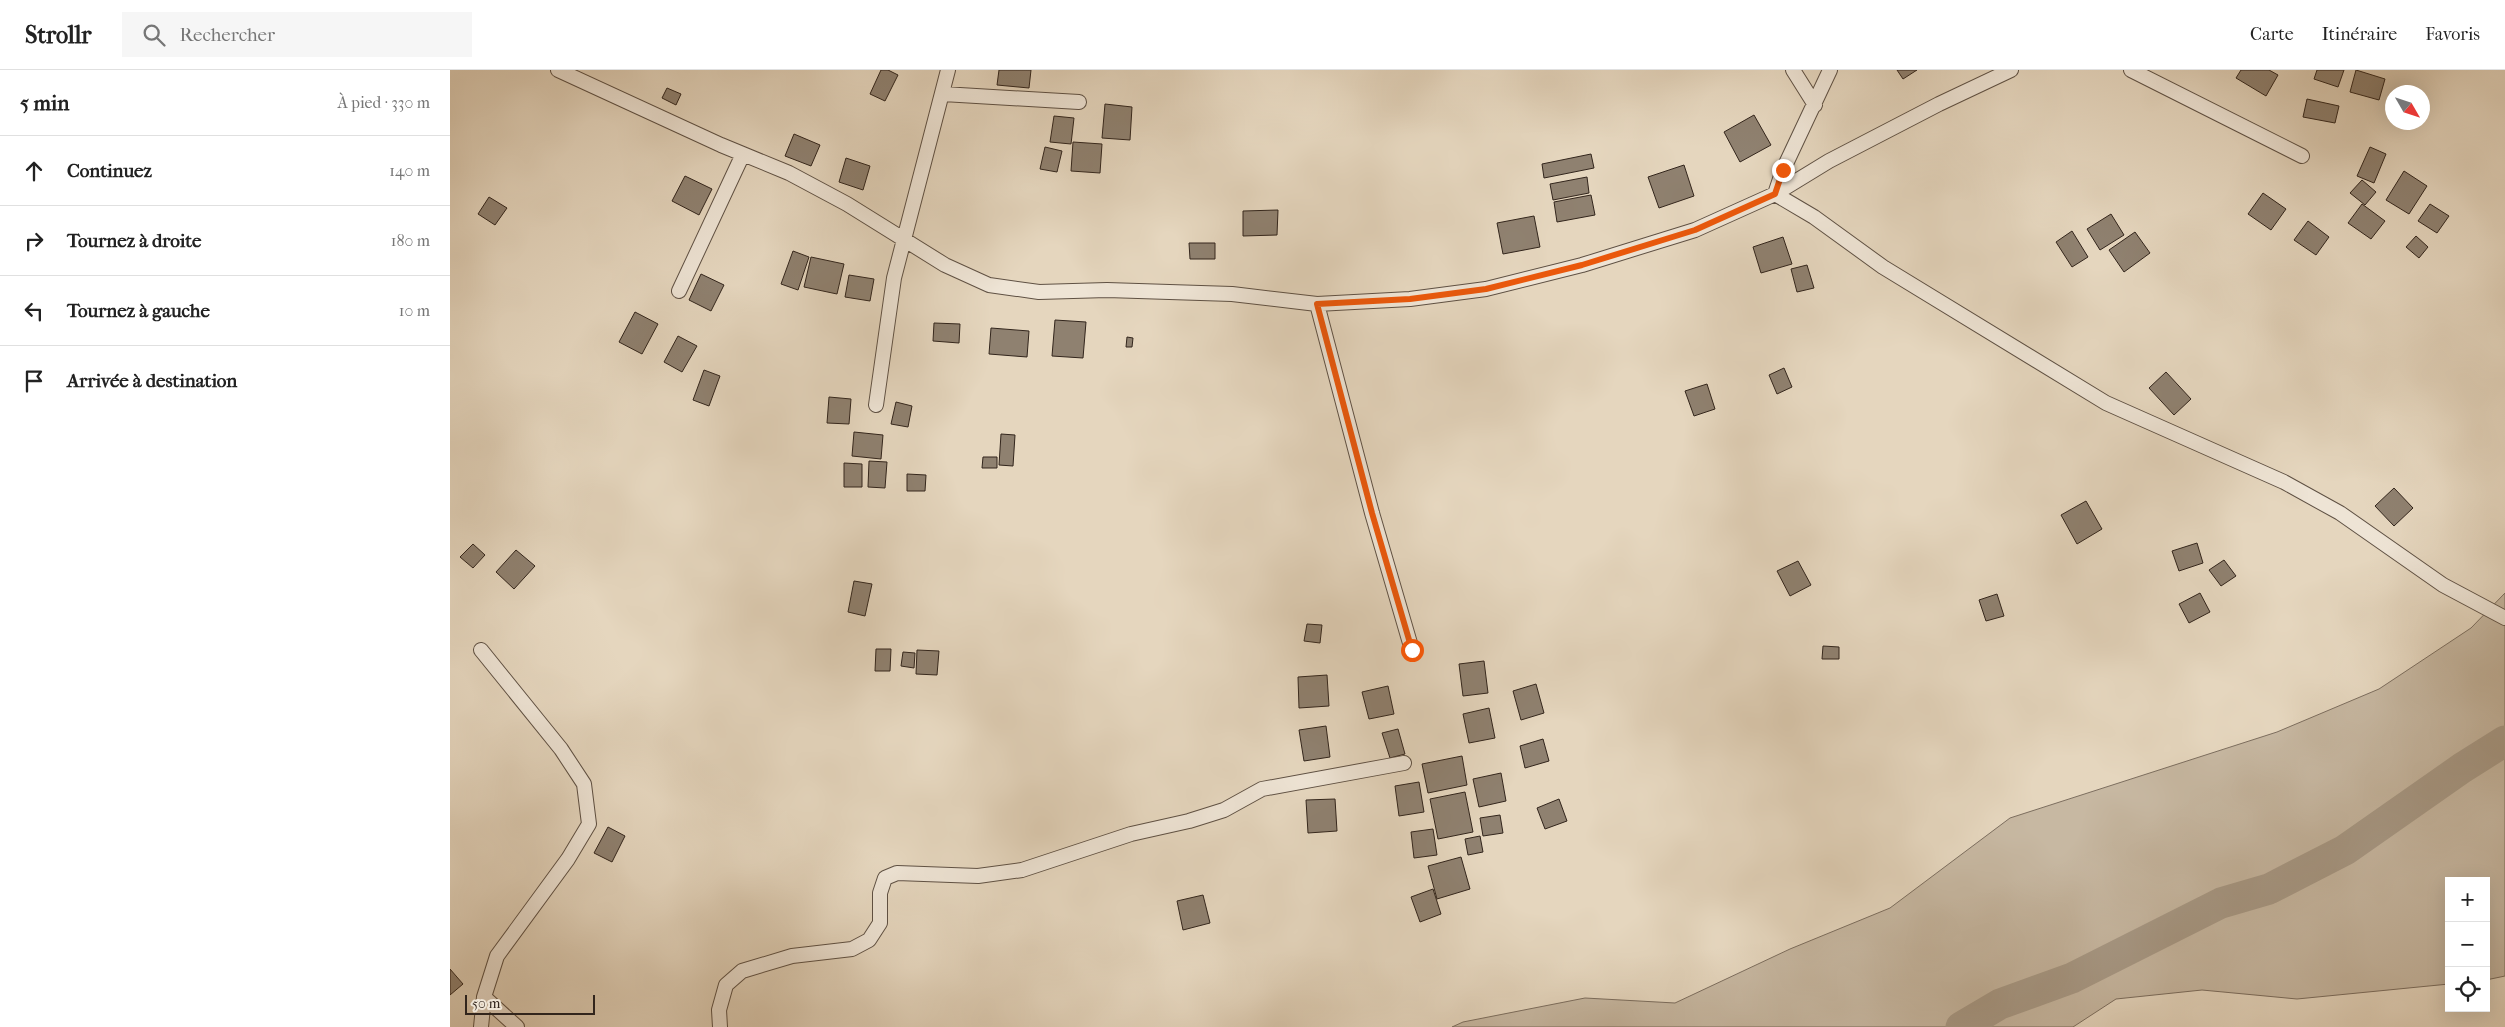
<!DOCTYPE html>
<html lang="fr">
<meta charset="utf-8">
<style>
:root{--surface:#fff;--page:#f6f6f6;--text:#222;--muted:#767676;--line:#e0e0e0}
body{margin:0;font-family:"IM FELL French Canon",serif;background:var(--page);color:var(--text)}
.controls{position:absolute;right:15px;bottom:15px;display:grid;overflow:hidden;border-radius:0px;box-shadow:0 5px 20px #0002}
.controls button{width:45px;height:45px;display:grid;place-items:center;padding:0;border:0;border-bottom:1px solid var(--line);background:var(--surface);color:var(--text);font:25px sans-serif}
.compass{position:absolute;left:1935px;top:15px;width:45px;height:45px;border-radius:50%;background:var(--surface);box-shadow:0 5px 20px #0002;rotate:129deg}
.scale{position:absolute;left:15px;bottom:12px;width:130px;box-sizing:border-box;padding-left:5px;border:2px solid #32251c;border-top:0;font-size:14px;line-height:18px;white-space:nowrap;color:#32251c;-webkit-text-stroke:4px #eee4d5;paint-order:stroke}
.stop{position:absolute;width:15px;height:15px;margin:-11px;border:4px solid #ea580c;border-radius:50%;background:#fff}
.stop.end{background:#ea580c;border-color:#fff;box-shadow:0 1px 5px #0008}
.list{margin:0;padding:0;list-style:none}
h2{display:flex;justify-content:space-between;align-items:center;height:65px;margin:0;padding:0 20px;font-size:21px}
h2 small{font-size:16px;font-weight:400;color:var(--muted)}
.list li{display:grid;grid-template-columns:32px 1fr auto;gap:15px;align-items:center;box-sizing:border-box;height:70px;padding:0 20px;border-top:1px solid var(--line)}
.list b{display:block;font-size:19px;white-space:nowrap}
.list em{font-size:16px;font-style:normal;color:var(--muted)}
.icon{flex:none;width:28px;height:28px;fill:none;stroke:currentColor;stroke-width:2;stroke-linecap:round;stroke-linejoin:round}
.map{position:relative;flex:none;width:2055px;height:957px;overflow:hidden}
header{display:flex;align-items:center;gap:30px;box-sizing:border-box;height:70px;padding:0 25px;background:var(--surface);border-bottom:1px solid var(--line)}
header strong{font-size:24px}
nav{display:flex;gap:28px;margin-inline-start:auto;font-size:18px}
.search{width:350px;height:45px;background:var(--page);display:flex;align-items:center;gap:12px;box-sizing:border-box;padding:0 18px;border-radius:0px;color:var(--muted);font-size:19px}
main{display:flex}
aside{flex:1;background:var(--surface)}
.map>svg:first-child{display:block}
.green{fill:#c7b8a2;stroke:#7c6e5f}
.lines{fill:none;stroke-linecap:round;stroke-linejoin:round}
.river{stroke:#a89a87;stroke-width:31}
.building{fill:#8f8170;stroke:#32251c}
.street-casing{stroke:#5f5144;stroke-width:16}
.street{stroke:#eee4d5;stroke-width:14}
.route{stroke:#ea580c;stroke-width:6}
</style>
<header>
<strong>Strollr</strong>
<div class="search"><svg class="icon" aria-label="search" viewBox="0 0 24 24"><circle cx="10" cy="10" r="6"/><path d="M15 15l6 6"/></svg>Rechercher</div>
<nav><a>Carte</a><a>Itinéraire</a><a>Favoris</a></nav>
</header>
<main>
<aside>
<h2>5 min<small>À pied · 330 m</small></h2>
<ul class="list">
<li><svg class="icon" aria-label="ahead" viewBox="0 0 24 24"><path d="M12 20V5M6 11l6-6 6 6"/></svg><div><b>Continuez</b></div><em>140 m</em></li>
<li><svg class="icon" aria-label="right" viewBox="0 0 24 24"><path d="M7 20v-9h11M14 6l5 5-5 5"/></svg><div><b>Tournez à droite</b></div><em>180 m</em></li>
<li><svg class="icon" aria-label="left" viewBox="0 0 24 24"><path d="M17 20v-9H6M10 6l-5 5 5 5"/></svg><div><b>Tournez à gauche</b></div><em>10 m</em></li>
<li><svg class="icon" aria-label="arrive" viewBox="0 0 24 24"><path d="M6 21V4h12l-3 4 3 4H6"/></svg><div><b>Arrivée à destination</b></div></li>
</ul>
</aside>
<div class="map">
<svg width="2055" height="957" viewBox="0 0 2055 957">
<rect width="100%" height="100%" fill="#e5d6be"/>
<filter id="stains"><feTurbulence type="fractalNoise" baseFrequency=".004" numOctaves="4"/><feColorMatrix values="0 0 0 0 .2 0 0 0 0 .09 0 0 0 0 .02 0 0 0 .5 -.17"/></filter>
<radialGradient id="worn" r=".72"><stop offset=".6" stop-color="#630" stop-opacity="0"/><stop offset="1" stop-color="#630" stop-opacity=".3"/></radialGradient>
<path class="green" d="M2055,523V906L2036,910V811H1999V914L1847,929L1752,920L1666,929L1623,957H1002L1013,952L1135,928L1225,933L1340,879L1440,838L1560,748L1827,662L1929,619L2021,558Z"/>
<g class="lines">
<path class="river" d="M1511,957L1550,934L1622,908L1771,833L1819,819L1895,780L2012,698L2055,671"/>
</g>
<path class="building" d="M431,0H438L448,5L435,31L420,24Z
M549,0H581L579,18L547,15Z
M1447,0H1467L1453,9Z
M1791,0H1819L1828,5L1816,26L1786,8Z
M1867,0H1894L1888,17L1864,9Z
M1906,0L1935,9L1929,30L1900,22Z
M217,18L231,24L226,35L212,28Z
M1857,29L1889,36L1885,53L1853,47Z
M655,34L682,37L680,70L652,68Z
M1304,45L1321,75L1290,92L1274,62Z
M604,46L624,48L621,74L600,72Z
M344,64L370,75L361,96L335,86Z
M623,72L652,74L650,103L621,101Z
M595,77L612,81L607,102L590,99Z
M1920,77L1936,84L1924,113L1907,106Z
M1141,84L1144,98L1094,108L1092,94Z
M396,88L420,96L413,120L389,112Z
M1234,95L1244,126L1209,138L1198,107Z
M1954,101L1977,116L1959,144L1936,130Z
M235,106L262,119L249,145L222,131Z
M1137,107L1139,123L1103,130L1100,114Z
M1912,110L1926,122L1915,135L1900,123Z
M1813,123L1836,139L1821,160L1798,144Z
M1141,125L1145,145L1107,152L1104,132Z
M39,127L57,138L45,155L28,144Z
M1912,134L1935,151L1921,169L1898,153Z
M1980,134L1999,146L1987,163L1968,151Z
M828,140L827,165L793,166V141Z
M1661,144L1674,165L1650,180L1637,159Z
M1084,146L1090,177L1053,184L1047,153Z
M1858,151L1879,167L1866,185L1844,170Z
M1622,161L1638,187L1622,197L1606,172Z
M1685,162L1700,183L1674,202L1659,180Z
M1966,166L1978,177L1969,188L1956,177Z
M1333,167L1342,194L1311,203L1303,177Z
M739,173H765V189H740Z
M343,181L359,187L348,220L331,214Z
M361,187L394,194L387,224L354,217Z
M1357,195L1364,218L1347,222L1341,199Z
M251,204L274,215L261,241L239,230Z
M399,205L424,209L420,231L395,227Z
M185,242L208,254L192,284L169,272Z
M605,250L636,252L633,288L602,286Z
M484,253L510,254L509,273L483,271Z
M541,258L579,261L577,287L539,284Z
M228,266L247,276L232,302L214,292Z
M677,267L683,268L682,277H676Z
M1334,298L1342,317L1327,324L1319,305Z
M254,300L270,306L259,336L243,330Z
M1716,302L1741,329L1724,345L1699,318Z
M1257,314L1265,339L1244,346L1235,321Z
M379,327L401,329L399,354L377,353Z
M446,332L462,336L458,357L441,354Z
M404,362L433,365L431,389L402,386Z
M551,364L565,365L563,396L549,395Z
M533,387H547V398H532Z
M419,391L437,392L435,418L418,417Z
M394,393L412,394V417H394Z
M457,404L476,405L475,421H457Z
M1944,418L1963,438L1944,456L1925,436Z
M1636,431L1652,459L1627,474L1611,445Z
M1747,473L1753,493L1729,501L1722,481Z
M23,474L35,485L23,498L10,487Z
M66,480L85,496L64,519L46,502Z
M1774,490L1786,506L1771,516L1759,500Z
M1348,491L1361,515L1340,526L1327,501Z
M404,511L422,514L415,546L398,542Z
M1750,523L1760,542L1739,553L1729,534Z
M1547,524L1554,546L1536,551L1529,530Z
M857,554L872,555L870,573L854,571Z
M1373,576L1389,577V589H1372Z
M426,579H441L440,601H425Z
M467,580L489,581L487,605L466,604Z
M453,582L465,583L464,598L451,596Z
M1034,591L1038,623L1013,626L1009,594Z
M877,605L879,636L849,638L848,607Z
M1086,614L1094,643L1071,650L1063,621Z
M938,616L944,644L919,649L912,622Z
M1039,638L1045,668L1019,673L1013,644Z
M876,656L880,687L854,691L849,660Z
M948,659L955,684L940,688L932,663Z
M1093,669L1099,691L1075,698L1070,676Z
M1012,686L1017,715L978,723L972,694Z
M1051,703L1056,731L1029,737L1023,709Z
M969,712L974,742L949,746L945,716Z
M1015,722L1023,762L988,769L980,729Z
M885,729L887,761L858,763L856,730Z
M1109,729L1117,751L1095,759L1087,738Z
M1050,745L1053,763L1033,766L1030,748Z
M158,757L175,766L162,792L144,783Z
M983,759L987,785L964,788L961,762Z
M1030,766L1033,782L1018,785L1015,769Z
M1011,787L1020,819L987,829L978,796Z
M983,819L991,844L970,852L961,827Z
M753,825L760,853L733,860L727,831Z
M0,899L13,914L0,925Z"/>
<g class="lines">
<g class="street-casing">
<path id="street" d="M108,0L271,75L339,103L397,134L495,195L539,215L589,222L657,220L782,224L867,234L960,229L1036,219L1132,195L1245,160L1325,124L1379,91L1489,34L1561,0
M1343,0L1365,35
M1681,0L1852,86
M493,24L629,32
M1325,124L1364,147L1433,197L1656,333L1834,412L1890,443L1993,515L2055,548
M1325,124L1333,100L1380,0
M229,221L293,84
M867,234L922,443L962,580
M426,335L444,208L498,0
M31,580L111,679L134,714L139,754L118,789L47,886L34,927L31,957
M34,927L67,957
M270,957L269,940L276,915L292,901L342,886L402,879L419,870L430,853V823L435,808L447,803L528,806L572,800L681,764L739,751L774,740L812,719L954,693"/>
</g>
<use href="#street" class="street"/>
</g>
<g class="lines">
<path class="route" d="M962,580L922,443L867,234L960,229L1036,219L1132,195L1245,160L1325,124L1333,100"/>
</g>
<rect width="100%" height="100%" filter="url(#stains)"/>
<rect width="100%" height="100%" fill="url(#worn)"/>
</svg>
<div class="controls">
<button>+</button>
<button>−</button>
<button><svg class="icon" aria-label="locate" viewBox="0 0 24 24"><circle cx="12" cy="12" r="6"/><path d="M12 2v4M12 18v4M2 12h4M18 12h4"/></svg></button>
</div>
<svg class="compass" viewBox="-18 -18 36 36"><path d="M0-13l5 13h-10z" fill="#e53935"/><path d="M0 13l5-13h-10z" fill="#767676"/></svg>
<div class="scale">50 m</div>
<div class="stop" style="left:962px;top:580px"></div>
<div class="stop end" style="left:1333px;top:100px"></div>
</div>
</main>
